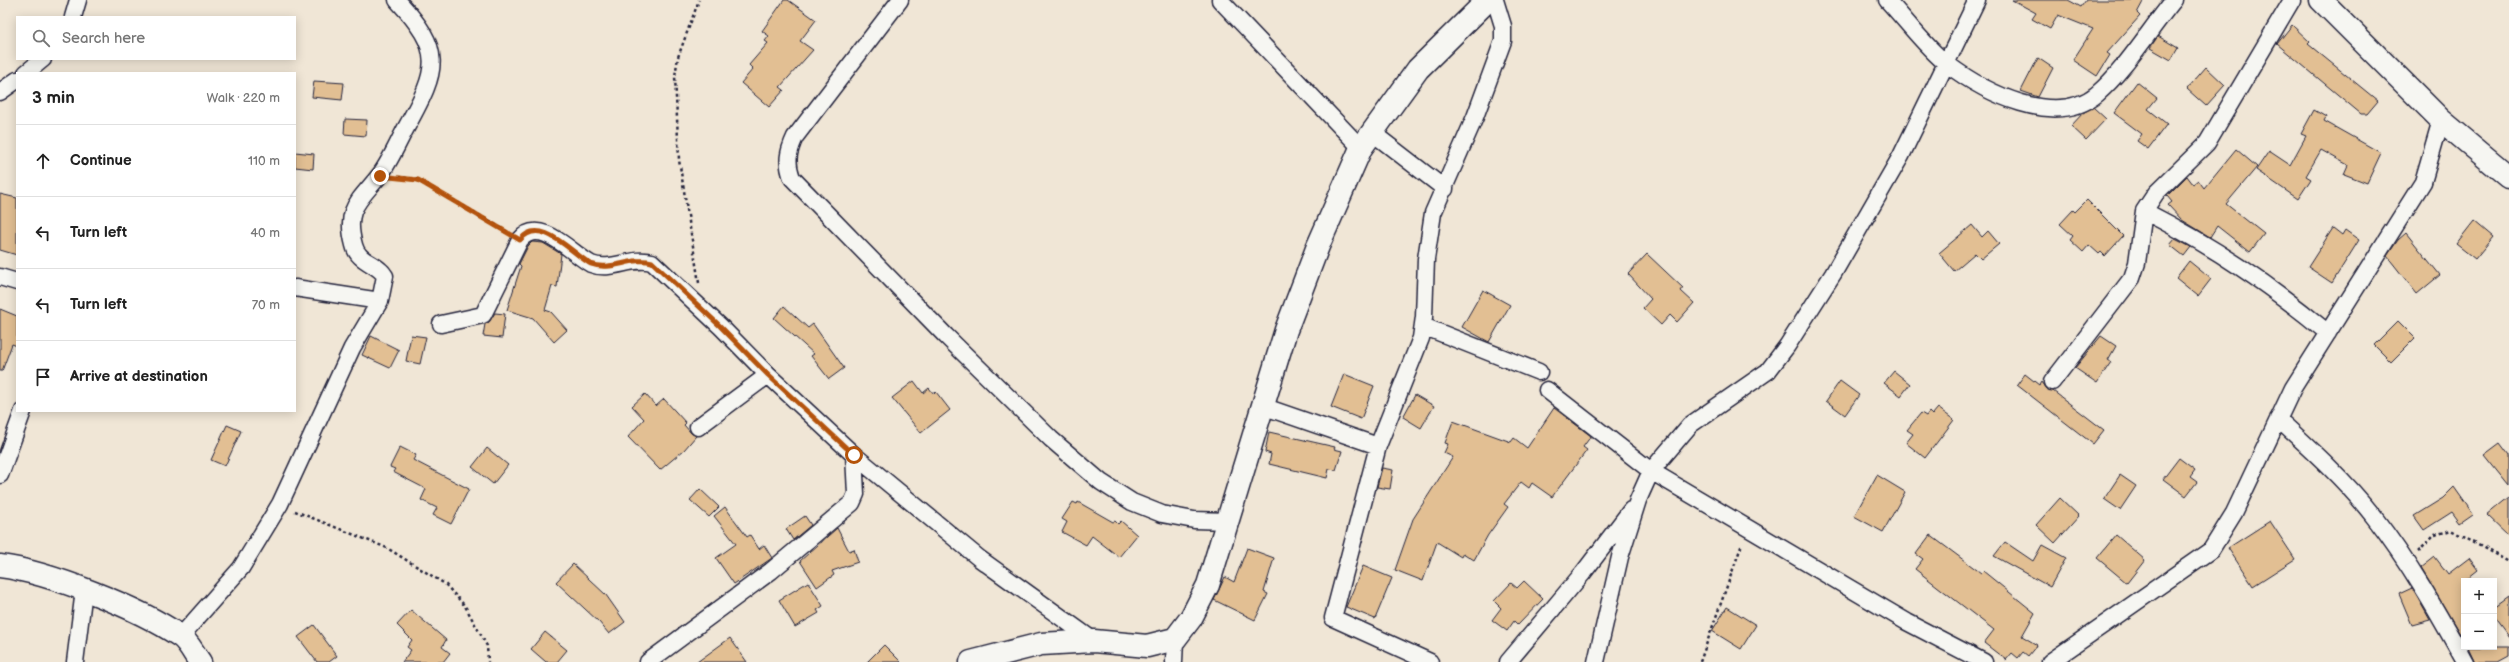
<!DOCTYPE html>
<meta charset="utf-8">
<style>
:root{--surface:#fff;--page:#f6f6f6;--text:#222;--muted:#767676;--line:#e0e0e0}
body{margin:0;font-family:"Balsamiq Sans",sans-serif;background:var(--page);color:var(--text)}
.controls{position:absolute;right:12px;bottom:12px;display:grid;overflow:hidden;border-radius:0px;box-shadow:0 2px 10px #0003}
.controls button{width:36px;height:36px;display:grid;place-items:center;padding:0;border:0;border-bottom:1px solid var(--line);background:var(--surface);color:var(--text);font:20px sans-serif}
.stop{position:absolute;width:12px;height:12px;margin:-9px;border:3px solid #b45309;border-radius:50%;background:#fff}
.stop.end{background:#b45309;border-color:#fff;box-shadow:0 1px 4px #0008}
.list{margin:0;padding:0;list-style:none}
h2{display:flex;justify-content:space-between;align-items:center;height:52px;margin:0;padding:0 16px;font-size:17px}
h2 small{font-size:13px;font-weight:400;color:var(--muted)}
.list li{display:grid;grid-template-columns:26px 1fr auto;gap:12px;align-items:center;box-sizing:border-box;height:72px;padding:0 16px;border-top:1px solid var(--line)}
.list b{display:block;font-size:15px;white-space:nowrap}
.list em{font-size:13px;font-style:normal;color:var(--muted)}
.icon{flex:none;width:22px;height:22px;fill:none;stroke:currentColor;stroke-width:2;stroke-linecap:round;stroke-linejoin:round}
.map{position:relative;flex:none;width:2509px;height:662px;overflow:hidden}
.search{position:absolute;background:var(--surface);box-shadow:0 2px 10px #0003;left:16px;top:16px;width:280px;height:44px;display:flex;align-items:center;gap:10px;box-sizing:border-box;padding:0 14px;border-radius:0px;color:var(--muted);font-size:15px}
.panel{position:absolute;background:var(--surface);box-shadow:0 2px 10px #0003;left:16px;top:72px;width:280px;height:340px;border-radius:0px}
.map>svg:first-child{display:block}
.building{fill:#e2bf93;stroke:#22223b}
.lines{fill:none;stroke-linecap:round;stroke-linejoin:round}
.street-casing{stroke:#22223b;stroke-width:19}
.secondary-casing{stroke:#22223b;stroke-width:25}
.path{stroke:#22223b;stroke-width:2.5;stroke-dasharray:3 3;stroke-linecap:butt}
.street{stroke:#f6f6f2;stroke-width:16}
.secondary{stroke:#f6f6f2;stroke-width:22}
.route{stroke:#b45309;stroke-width:5}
</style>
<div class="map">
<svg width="2509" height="662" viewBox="0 0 2509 662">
<rect width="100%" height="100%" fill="#f0e6d6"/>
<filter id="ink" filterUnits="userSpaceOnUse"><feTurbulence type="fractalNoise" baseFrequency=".025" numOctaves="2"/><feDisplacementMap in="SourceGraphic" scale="8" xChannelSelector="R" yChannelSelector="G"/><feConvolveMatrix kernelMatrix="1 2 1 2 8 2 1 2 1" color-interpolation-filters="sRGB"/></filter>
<g filter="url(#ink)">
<path class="building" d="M784,0H788L816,20L800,41L813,50L780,87L784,90L769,107L741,83L753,69L749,65L768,43L765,41L769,36L762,31Z
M2012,0H2068L2081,7L2086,0H2144L2137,13L2140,16L2107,53L2110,55L2097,76L2073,60L2093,29L2058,15L2050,29L2032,19L2036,13Z
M2292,25L2310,42L2308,44L2378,101L2367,114H2361L2277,44Z
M2158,36L2178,48L2171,60L2150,48Z
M2038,58L2053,68L2038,97L2021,91Z
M2206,67L2225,85L2206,106L2187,89Z
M314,81L344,83L342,100L312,97Z
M2137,82L2157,98L2148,109L2167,124L2148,149L2137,141L2142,134L2114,113Z
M2093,107L2106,119L2086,140L2071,126L2083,113Z
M2314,110L2326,117L2324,121L2381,153L2367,183L2344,174L2348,165L2321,150L2306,176L2311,179L2298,199L2256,170L2269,151L2290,165L2306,136L2301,134Z
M345,119L367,120L366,136L344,134Z
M2236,149L2257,167L2226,204L2264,234L2250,252L2217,226L2210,237L2182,220L2168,205L2172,202L2167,196L2187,176L2193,184L2198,180L2204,188Z
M295,152L314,154L313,169L295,167Z
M0,194L17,198V255L0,250Z
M2087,200L2123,236L2105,256L2101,252L2099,254L2089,245L2083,252L2070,240L2073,236L2060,224L2073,210L2075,212Z
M2474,221L2493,237L2475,259L2456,244Z
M1972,225L1982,237L1988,231L1999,244L1981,259L1975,253L1954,271L1939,253Z
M2333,228L2342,235L2345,230L2359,240L2332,283L2308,267Z
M2406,233L2440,275L2417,294L2387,256L2398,240Z
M2175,239L2191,247L2184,256L2170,245Z
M532,242L543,243L561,254L557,287L552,286L545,310L551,312L567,330L554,342L533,318L507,310L521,266L519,264L528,246Z
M1647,254L1683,288L1681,291L1694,303L1677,322L1670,315L1661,325L1643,308L1651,299L1628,274Z
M2189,261L2211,279L2198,296L2176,278Z
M1483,290L1510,305L1489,342L1462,327Z
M784,306L808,328L813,324L844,368L829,379L811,356L814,354L774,318Z
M0,309L17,316V346L12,344L2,371H0Z
M495,313L505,314L502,338L483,336L485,324L489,322Z
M2398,321L2415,338L2391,362L2374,345Z
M411,335L426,337L420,364L406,361Z
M371,336L399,350L390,368L362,355Z
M2101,336L2116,346L2108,360L2111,362L2097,383L2075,368Z
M1894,371L1910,384L1901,396L1884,383Z
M1344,374L1374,386L1361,419L1331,407Z
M2025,374L2039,385L2041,382L2046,389L2053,391L2104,430L2093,444L2017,385Z
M914,381L923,393L929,388L934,394L936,392L950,410L921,433L892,398Z
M1840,381L1859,395L1845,415L1826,401Z
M645,394L656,406L664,399L686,423L684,425L691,433L696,436L684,450L660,470L628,437L644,419L632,406Z
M1415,395L1434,406L1421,428L1403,417Z
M1554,408L1591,436L1583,447L1587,450L1552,497L1532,483L1529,488L1521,482L1504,504L1508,507L1488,535L1474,560L1463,553L1461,557L1437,542L1423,581L1395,570L1413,519L1453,457L1444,453L1448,444L1445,443L1453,421L1511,442L1514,438L1527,448Z
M1938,408L1954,420L1925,458L1906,443L1913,434L1907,430L1921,413L1926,416L1929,412L1932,415Z
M227,425L241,431L225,466L211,460Z
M1269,432L1335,447L1334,449L1342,451L1336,470L1329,469L1327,478L1269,464L1271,454L1265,452Z
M2500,443L2509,455V486L2484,455Z
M400,447L416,455L413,460L469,489L451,524L433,515L437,508L421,500L426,489L393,472L395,469L390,467Z
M487,448L508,465L493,484L472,467Z
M2179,458L2195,470L2190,477L2197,482L2186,496L2163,479Z
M1382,468L1393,470L1390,489L1377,487Z
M1877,475L1905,492L1883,532L1854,516Z
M2120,475L2136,486L2120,510L2104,499Z
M2454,487L2473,514L2460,523L2452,512L2424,530L2414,516L2443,498Z
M700,489L719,507L709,517L690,500Z
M2509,497V536L2487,515Z
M2060,498L2079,516L2055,543L2036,525Z
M1073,502L1077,504L1078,502L1113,522L1115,521L1118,524L1121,521L1137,535L1119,557L1092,536L1086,545L1062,532L1067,522L1062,519Z
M725,507L747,537L750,535L759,549L764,545L772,558L734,584L716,558L736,544L714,516Z
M805,516L811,525L793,540L786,529Z
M2270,521L2295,559L2253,586L2228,548Z
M837,528L849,551L854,549L858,562L832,571L834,575L817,587L800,561Z
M1930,535L1981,573L1983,571L2035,613L2022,636L2037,645L2028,656L2023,652L2018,658L2012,653L2006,660L1984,643L1994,630L1915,569L1923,559L1916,554Z
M2116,535L2145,560L2127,583L2097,558Z
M2005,542L2033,561L2042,545L2066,558L2050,587L1994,556Z
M1247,548L1274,558L1264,592L1268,594L1255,620L1214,600L1225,577L1234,582Z
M2435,557L2448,574L2469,558L2478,570L2464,581V641L2421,568Z
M573,564L606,595L625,622L609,634L599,622L556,582Z
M1363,566L1392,578L1375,619L1346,607Z
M1524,581L1543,599L1518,625L1514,621L1507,631L1492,620L1501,608L1494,601L1511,583L1517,588Z
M808,582L823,606L817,610L819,613L795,627L779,600Z
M2412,588L2425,611L2430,620L2412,625L2399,594Z
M2509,596V637L2494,617V607Z
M1727,607L1756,625L1741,649L1712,631Z
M411,610L446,640L442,647L450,653L443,662H402L411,650L407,647L412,640L397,625Z
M314,625L337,656L329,662H317L298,637Z
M545,632L567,650L557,662H546L531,649Z
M730,638L747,662H697Z
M884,645L901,662H867Z
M2468,647H2509V656L2498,662H2475Z"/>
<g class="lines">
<g class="street-casing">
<path id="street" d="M900,0L795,137C788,152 786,162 792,178L946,336L1051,439L1101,482L1132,502L1162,514L1194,520L1228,521
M1220,0L1361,148
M1887,0C1905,19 1927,49 1947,64C1984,92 2055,129 2097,94C2125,70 2150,29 2174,0
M73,17L78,0
M26,73L43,59
M0,92L17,80
M1374,134L1445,189
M2144,211C2213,246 2269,284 2328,333
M0,277L17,282
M295,288L380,301
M441,324L483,315L520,240C540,215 573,255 591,264C611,272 632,256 652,262L721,327L768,375L854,455L980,559L1094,641
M1423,326L1539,372
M2052,382L2132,278L2137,263L2144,211L2156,193L2207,143L2292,0
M1547,390L1651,471L1907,622L1984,662
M1262,406L1378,446
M2278,419C2312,450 2346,481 2374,517C2409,562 2438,613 2465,662
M698,427L768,375
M0,475L23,411
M181,636L241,568L280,504L352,348L380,301L385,276C378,263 358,263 354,245C344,209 359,201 379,176C390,162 398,142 407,126C439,68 444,51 397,0
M75,662L84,590
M648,662L771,571L852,503L856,494L854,455
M1174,662L1175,639
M1430,662L1333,618L1378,446L1421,338L1424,317L1426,259L1433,213L1475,117L1503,41V26L1495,0
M1508,662L1583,573L1631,510
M1596,662L1620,557L1638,500L1651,471L1690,425L1768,371L1787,346L1833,274L1901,156L1977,0
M2050,662L2211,550L2234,513L2293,388L2423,182L2441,120"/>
</g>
<g class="secondary-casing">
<path id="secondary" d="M2321,0L2441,120L2509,177
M0,566C49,572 139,608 180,636C188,641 194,654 200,662
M971,662L1041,644L1094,641L1147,646L1175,639L1191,618L1208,585L1286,330L1318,246L1361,148L1418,69L1488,0"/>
</g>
<path class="path" d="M398,177L418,180L507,232
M699,283L679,160L675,76L678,57L699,0
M295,511L387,548L445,584L465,606L487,646L488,662
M2418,552L2435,535L2451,530L2509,562
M1700,662L1742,544"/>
<use href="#street" class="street"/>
<use href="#secondary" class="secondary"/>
</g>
</g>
<g class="lines" filter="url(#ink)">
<path class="route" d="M380,176L418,180L520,240C541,214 573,255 591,264C611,272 632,256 652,262L720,326L768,375L854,455"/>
</g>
</svg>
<div class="controls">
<button>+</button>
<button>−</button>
</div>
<div class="stop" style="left:854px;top:455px"></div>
<div class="stop end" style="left:380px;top:176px"></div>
<div class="search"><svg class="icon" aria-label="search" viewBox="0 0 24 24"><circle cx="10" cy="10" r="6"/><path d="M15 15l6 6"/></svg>Search here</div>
<section class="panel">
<h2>3 min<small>Walk · 220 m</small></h2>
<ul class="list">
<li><svg class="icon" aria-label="ahead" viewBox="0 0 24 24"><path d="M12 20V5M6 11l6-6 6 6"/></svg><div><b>Continue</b></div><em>110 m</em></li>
<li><svg class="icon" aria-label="left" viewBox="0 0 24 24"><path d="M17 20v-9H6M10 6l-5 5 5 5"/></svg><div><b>Turn left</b></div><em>40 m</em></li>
<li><svg class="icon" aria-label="left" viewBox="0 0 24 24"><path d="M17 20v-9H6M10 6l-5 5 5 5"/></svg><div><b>Turn left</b></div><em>70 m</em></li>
<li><svg class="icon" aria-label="arrive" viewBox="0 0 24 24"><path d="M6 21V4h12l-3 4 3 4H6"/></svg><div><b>Arrive at destination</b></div></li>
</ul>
</section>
</div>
